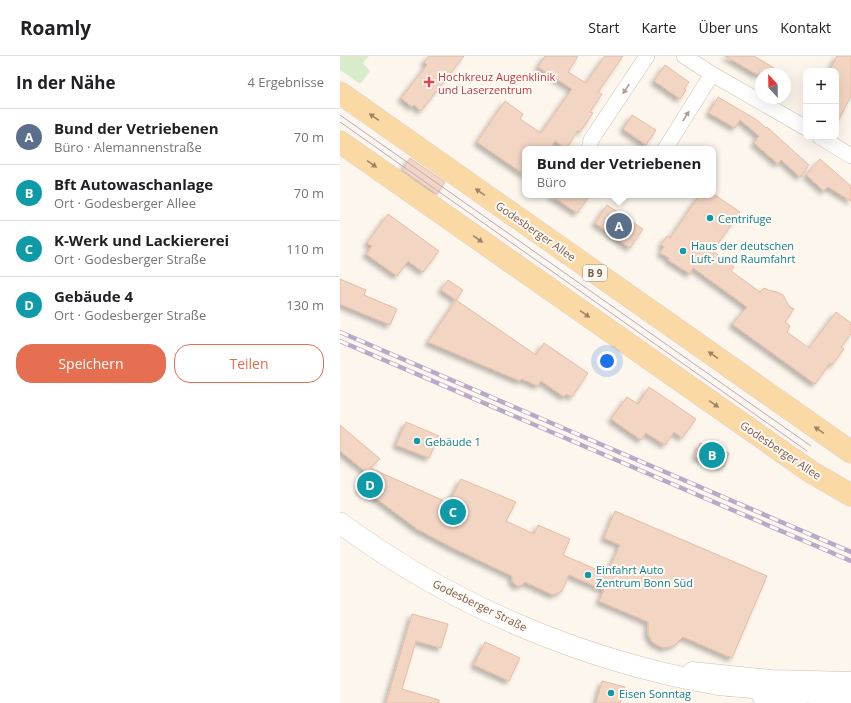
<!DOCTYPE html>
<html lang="de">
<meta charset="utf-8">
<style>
:root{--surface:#fff;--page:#f6f6f6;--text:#202124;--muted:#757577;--line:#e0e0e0;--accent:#e76f51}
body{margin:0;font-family:"Open Sans",sans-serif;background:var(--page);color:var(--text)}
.controls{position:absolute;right:12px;top:12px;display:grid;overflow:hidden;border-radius:8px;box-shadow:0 4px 16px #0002}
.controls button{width:36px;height:36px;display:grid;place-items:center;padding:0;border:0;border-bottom:1px solid var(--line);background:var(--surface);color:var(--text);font:20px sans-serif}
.compass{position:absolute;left:415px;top:12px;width:36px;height:36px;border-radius:50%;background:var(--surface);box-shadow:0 4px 16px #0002;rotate:338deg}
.you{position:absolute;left:267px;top:305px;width:14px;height:14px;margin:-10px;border:3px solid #fff;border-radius:50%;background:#1a73e8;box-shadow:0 0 0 6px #1a73e833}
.badge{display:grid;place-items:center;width:26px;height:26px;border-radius:50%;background:var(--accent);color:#fff;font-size:13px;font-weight:700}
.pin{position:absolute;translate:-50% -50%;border:2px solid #fff;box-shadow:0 1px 4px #0006}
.popup{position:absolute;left:182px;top:90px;width:194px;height:52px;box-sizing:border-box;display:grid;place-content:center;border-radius:8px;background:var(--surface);filter:drop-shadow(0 1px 3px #0005);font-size:13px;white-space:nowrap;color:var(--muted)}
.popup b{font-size:15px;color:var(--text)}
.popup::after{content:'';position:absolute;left:50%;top:100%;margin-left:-8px;border:8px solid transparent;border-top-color:var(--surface)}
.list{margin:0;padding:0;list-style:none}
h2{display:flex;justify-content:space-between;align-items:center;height:52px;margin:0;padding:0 16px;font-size:17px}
h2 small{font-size:13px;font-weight:400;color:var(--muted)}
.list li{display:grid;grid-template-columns:26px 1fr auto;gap:12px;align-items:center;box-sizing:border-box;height:56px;padding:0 16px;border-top:1px solid var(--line)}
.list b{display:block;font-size:15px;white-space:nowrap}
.list p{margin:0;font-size:13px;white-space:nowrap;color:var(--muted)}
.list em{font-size:13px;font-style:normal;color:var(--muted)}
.actions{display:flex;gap:8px;padding:12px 16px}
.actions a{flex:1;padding:9px 0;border:1px solid var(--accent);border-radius:16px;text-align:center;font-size:14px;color:var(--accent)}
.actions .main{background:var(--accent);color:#fff}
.map{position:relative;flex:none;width:511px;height:647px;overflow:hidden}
header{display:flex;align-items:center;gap:24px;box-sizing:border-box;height:56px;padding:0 20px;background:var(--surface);border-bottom:1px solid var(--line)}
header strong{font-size:19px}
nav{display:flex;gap:22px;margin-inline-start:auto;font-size:14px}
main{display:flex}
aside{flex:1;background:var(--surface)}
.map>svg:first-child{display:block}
.green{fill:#d8ecc9}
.building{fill:#f3d5c3;stroke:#e6bba3;filter:url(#shadow)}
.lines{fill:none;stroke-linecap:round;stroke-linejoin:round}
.minor-casing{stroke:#d1beb0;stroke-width:16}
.tertiary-casing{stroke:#d1beb0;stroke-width:19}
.secondary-casing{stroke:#d6c0b0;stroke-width:22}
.primary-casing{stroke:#dad1cd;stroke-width:23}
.minor{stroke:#fff;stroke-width:15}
.tertiary{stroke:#fff;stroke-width:18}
.secondary{stroke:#fff;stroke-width:21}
.primary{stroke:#fbd9a5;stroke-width:22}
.tram{stroke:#b9a8c9;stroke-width:1}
.rail-casing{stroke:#b9a8c9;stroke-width:4.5}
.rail{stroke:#fffaf3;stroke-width:3;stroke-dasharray:9;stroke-linecap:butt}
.oneway{fill:#af9d94}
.oneway2{fill:#a18267}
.health-dot{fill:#e0444e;stroke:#fffaf3;stroke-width:1.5}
.culture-dot{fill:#0f9aa8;stroke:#fffaf3;stroke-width:1.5}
.labels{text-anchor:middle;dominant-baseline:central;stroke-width:4;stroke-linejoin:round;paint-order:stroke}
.shield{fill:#fffaf3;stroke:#a28b7f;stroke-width:1}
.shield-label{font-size:10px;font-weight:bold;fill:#7a5c4d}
.health-label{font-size:11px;fill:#be3a42;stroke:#fffaf3;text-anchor:start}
.culture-label{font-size:11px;fill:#0d838f;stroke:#fffaf3;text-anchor:start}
.street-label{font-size:11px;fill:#7a5c4d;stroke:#fffaf3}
</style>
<header>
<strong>Roamly</strong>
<nav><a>Start</a><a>Karte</a><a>Über uns</a><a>Kontakt</a></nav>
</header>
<main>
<aside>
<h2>In der Nähe<small>4 Ergebnisse</small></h2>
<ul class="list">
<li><span class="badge" style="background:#5c6f8a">A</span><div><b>Bund der Vetriebenen</b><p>Büro · Alemannenstraße</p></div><em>70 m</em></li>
<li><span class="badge" style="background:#0f9aa8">B</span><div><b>Bft Autowaschanlage</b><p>Ort · Godesberger Allee</p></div><em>70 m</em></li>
<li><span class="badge" style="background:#0f9aa8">C</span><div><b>K-Werk und Lackiererei</b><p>Ort · Godesberger Straße</p></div><em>110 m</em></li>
<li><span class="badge" style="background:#0f9aa8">D</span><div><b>Gebäude 4</b><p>Ort · Godesberger Straße</p></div><em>130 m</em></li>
</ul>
<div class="actions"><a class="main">Speichern</a><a>Teilen</a></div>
</aside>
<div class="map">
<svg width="511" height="647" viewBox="0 0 511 647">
<defs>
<filter id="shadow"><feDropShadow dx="-3.5" dy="3.5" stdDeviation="2" flood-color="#0004"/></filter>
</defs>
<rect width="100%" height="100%" fill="#fdf6ec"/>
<path class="green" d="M0,0H29L23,7L30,15L21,27H19L0,14Z"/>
<path class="building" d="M89,0H124L81,55L74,49L72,51L61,42L87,9L84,6Z
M205,0H238L228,16L246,27L265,0H283L258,36L262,38L250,56L253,57L240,76L238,74L226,93L215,85L210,93H185V119L137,86L165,45L183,58L180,63L201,77L232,33L198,11Z
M385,0H414L444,18H416Z
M497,0H511V40L496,69V15L491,12Z
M325,9L349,26L344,33L346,34L340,43L314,25Z
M378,41L417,64L426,72L427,71L469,109L460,121L441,104L438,108L414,87L419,80L400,64L395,72L369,57Z
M292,59L316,74L306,89L283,73Z
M70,102L105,126L97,138L62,114Z
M480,103L511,130V145L488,131L484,135L466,119Z
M210,139H250L237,157Z
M362,139H375L400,156L373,195L394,211L391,215L420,236L424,232L428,234L437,236L443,239L450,251L454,253L445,266L450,270L447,276L469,292L496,256L511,267V278L501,291L504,293L492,309L490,307L475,328L392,268L407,251L356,214L353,212L350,218L328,204L329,202L320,197L324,191L321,189L327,180L330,182L356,144Z
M267,149L303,173L290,192L255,167Z
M48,158L99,195L83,216L68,205L57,220L26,198L32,190L27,187Z
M0,223L26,234L24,239L57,253L50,269L0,248Z
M108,224L123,234L116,244L101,234Z
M116,244L196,299L204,287L248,317L232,341L226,338L224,341L201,325L198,330L182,323L180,325L88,286Z
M309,331L356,363L342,382L334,376L325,389L306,377L301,384L271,363L287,341L298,348Z
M66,366L99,380L89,402L56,389Z
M0,369L40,403L30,412L109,447L121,423L176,446L166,465L194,478L198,469L230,483L223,499L267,518L280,489L264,482L275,455L427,520L392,602L343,581L335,589L332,590L324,592L319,590L312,586L308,578V566L259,545L264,534L229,519L222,535L213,539L185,526L182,529L178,530L174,528L172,525V520L111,491L77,473L29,437L20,433L28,415L26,416L0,395Z
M360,387L389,397L384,411L355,401Z
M72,558L108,568L101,592L76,585L62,633L99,644V647H46Z
M145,586L180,602L169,625L134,609Z
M262,625L285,631L280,647H256Z"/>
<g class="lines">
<g class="minor-casing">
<path id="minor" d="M344,0L372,18L466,72
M480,81L511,100
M249,93L251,84L307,0
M325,93L372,18"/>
</g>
<g class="tertiary-casing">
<path id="tertiary" d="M352,615L432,623L511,625
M421,640L435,643L457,647"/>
</g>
<g class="secondary-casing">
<path id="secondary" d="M0,467C110,548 240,604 375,628C386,630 397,630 408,631C442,635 477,637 511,639"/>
</g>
<g class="primary-casing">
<path id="primary" d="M0,37L511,396
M0,86L471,416L511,439"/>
</g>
<use href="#minor" class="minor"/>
<use href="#tertiary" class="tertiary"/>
<use href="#secondary" class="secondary"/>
<use href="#primary" class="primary"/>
<path class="tram" d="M0,59L471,390
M0,66L467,395"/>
<g class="rail-casing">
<path id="rail" d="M0,276L511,496
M0,285L511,505"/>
</g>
<use href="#rail" class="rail"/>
</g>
<defs><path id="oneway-solid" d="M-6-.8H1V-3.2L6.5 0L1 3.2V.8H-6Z"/></defs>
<g class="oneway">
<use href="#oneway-solid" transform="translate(286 33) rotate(123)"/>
<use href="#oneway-solid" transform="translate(346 60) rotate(-58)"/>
</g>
<g class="oneway2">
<use href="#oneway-solid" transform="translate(34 61) rotate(-145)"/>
<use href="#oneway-solid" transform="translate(32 108) rotate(35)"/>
<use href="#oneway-solid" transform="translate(140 136) rotate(-145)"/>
<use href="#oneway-solid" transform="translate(138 183) rotate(35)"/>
<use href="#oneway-solid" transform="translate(245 258) rotate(35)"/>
<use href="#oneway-solid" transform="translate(373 299) rotate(-145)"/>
<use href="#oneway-solid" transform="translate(374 348) rotate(35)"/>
<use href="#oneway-solid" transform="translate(479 374) rotate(-145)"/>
</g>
<path class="health-dot" d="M87 20h4v4h4v4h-4v4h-4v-4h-4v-4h4z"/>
<g class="culture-dot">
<circle cx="370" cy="162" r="4"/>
<circle cx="343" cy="195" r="4"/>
<circle cx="77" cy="385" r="4"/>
<circle cx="248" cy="519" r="4"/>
<circle cx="271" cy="637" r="4"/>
</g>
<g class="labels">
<rect class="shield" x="243" y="209" width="24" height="16" rx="3"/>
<g class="shield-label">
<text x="255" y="217">B 9</text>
</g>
<g class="health-label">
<text x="98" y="20">Hochkreuz Augenklinik<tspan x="98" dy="13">und Laserzentrum</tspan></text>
</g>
<g class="culture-label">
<text x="378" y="162">Centrifuge</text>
<text x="351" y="189">Haus der deutschen<tspan x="351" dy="13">Luft- und Raumfahrt</tspan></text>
<text x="85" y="385">Gebäude 1</text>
<text x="256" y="513">Einfahrt Auto<tspan x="256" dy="13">Zentrum Bonn Süd</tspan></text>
<text x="279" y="637">Eisen Sonntag</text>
</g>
<g class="street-label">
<text transform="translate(196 175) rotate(35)">Godesberger Allee</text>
<text transform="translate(441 394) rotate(34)">Godesberger Allee</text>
<text transform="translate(140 549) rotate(26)">Godesberger Straße</text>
</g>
</g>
</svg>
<div class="controls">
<button>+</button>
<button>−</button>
</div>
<svg class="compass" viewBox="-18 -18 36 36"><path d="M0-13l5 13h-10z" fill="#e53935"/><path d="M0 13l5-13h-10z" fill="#757577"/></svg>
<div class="you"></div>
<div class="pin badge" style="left:279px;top:170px;background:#5c6f8a">A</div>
<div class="popup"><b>Bund der Vetriebenen</b>Büro</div>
<div class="pin badge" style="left:372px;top:399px;background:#0f9aa8">B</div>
<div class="pin badge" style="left:113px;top:456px;background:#0f9aa8">C</div>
<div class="pin badge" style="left:30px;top:429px;background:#0f9aa8">D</div>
</div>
</main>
